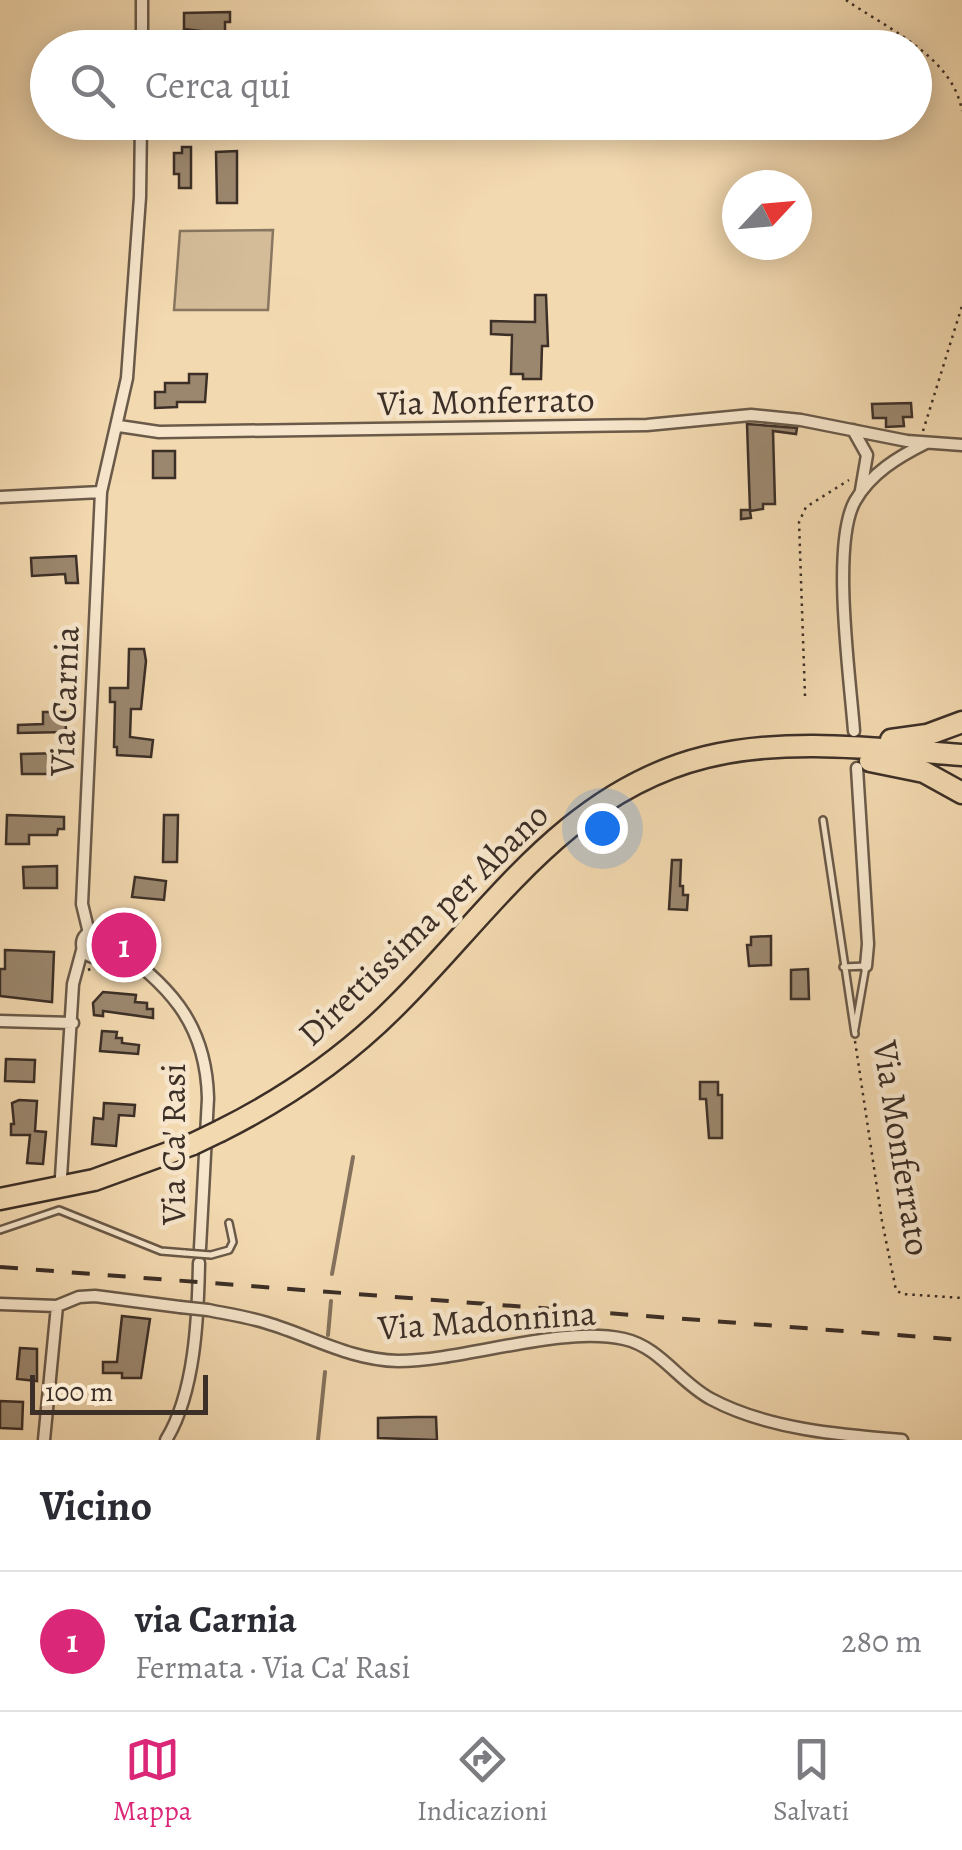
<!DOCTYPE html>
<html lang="it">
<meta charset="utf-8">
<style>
:root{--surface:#fff;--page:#f7f7f7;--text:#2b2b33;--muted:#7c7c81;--line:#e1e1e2;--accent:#db2777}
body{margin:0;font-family:Alegreya,serif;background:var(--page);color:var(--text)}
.compass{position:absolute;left:722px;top:170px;width:90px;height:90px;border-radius:50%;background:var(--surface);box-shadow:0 5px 25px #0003;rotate:64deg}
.scale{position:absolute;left:30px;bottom:25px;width:178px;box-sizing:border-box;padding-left:10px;border:5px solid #3c2f27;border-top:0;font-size:28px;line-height:35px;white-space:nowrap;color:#3c2f27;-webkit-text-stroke:8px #f7e6cc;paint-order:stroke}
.you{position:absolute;left:602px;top:828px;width:35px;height:35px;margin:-25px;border:8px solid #fff;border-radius:50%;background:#1a73e8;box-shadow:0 0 0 15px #1a73e833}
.badge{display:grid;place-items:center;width:65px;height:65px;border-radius:50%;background:var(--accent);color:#fff;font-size:32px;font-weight:700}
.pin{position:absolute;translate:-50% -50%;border:5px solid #fff;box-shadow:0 2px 10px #0006}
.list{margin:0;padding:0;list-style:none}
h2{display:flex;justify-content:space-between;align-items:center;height:130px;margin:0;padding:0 40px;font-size:42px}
h2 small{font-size:32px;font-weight:400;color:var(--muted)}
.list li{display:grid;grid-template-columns:65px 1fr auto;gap:30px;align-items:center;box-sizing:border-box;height:140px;padding:0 40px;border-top:2px solid var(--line)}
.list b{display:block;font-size:38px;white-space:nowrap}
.list p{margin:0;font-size:32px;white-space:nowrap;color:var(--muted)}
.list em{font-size:32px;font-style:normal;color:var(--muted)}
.icon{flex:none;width:55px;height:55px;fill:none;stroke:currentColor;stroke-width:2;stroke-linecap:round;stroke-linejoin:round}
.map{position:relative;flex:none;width:962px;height:1440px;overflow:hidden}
.search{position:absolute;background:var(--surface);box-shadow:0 5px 25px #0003;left:30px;right:30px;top:30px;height:110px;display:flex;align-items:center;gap:25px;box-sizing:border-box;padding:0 35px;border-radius:55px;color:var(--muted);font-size:38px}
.sheet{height:270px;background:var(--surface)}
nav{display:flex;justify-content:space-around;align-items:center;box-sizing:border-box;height:140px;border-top:2px solid var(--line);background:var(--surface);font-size:28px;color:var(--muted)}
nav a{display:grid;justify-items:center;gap:5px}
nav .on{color:var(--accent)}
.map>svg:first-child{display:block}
.green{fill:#d4bc99;stroke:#887660;stroke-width:2.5}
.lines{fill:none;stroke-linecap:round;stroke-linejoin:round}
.stream{stroke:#85725d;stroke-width:4}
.building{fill:#9b876e;stroke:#3c2f27;stroke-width:2.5}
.lane-casing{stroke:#6a5a49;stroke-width:10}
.street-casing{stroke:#6a5a49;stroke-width:15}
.highway-casing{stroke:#3c2f27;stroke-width:25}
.path{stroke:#3c2f27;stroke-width:2.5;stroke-dasharray:2.5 5;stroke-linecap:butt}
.lane{stroke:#f7e6cc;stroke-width:5}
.street{stroke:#f7e6cc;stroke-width:10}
.highway{stroke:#f3d9b0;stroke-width:20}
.rail{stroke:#3c2f27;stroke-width:4;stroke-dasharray:18 18;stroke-linecap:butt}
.lane-bridge-casing{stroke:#6a5a49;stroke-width:10;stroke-linecap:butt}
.street-bridge-casing{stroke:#6a5a49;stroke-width:15;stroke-linecap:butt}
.highway-bridge-casing{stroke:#3c2f27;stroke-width:25;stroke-linecap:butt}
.lane-bridge{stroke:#f7e6cc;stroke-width:5}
.street-bridge{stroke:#f7e6cc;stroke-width:10}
.highway-bridge{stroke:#f3d9b0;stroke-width:20}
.labels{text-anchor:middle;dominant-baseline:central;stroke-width:9;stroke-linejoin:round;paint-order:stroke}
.street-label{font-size:35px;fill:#3c2f27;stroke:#f7e6cc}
</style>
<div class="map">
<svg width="962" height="1440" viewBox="0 0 962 1440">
<rect width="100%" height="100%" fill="#f3d9b0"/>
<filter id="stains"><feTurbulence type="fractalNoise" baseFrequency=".002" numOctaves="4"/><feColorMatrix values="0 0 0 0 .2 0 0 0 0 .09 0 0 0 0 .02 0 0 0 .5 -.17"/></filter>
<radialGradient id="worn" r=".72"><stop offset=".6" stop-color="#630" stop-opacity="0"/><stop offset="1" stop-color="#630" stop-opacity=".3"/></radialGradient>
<path class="green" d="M273,230L268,310H174L180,231Z"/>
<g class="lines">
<path class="stream" d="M332,1274L353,1157
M328,1335L331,1301
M318,1440L325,1372"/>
</g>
<path class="building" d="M230,12V22H225V34L184,29V13Z
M182,147H191V188H179V174H174V153H182Z
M237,151V203H217L216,152Z
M535,295H546L548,346H542L541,379H523V374H511L512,335L491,334V321L535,322Z
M189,374H207L205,402H177V407L155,408V392H165V383H189Z
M911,403L912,417H903L904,426L886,427V418H873L872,404Z
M747,424L797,428L796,434L773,431L775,504H763V509L750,511L751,518L741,519V510H750Z
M153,451H175V478H153Z
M76,556L78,583H66L65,574L32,576L31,558Z
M129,649H144L146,661L141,709H131L130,737L153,740L151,757L117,755V747H114L115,702H110V688H128Z
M43,712H65L66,732L18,733V725L43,724Z
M65,753V767H54V774H22L21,754Z
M7,815L64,817V829H58L57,835H29V844H6Z
M164,815H178L177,862H163Z
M672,860H681L680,886H683V895H688L687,910L669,909Z
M57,866V888H24L23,867Z
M135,877L166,881L164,900L132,897Z
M771,936V965L749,966L747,945H751V937Z
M5,950L54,952L52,1002L0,996V969H5Z
M808,969L809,999H791V970Z
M103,992L136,995L135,1002L147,1003V1009H153V1018L103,1011V1016L94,1015L93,1003Z
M102,1031L117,1032L116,1038H122V1043L139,1045L138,1054L100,1051Z
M6,1059L35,1060L34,1082L5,1081Z
M700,1082H718V1095H722V1138H709L706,1099H700Z
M19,1100L37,1101L35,1131L46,1132L43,1164L27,1163L30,1135H11V1124H14L12,1103Z
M104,1103L135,1105L134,1116L119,1115L116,1146L92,1144L94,1118L103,1119Z
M122,1316L150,1319L141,1378H122V1373H103V1362H117Z
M20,1348L37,1349V1381L17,1379Z
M0,1401L23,1402L22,1429L0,1428Z
M417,1417H436L437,1440L378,1438V1418Z"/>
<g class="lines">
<g class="lane-casing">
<path id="lane" d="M823,820L855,1034
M843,967L866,966L855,1029
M0,1230L59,1210L161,1251L185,1253
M211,1255L229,1250L233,1242L229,1223"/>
</g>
<g class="street-casing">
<path id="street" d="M142,48V0
M119,426L159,432L647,425L751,415L801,420L907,441L962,445
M853,430L867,455L861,490
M0,497L101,492
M854,731C850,677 831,544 855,501C871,473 898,457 926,443
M857,768L868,944L866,966
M82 944a13 13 0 1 1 26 0a13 13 0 1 1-26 0Z
M89,933L82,904L101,492L127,378L140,197L141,122
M108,941C167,984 206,1020 208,1098L200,1248
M0,1021L73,1023
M61,1177L73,984L83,947
M0,1304L57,1306L79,1297L95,1296L180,1307
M208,1310C228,1314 248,1317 267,1323C311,1336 350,1360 398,1361C466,1361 559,1325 624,1339C660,1347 679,1382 711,1399C767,1429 839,1435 902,1440
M44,1440L57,1306
M166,1440C195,1393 198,1318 199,1263"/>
</g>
<g class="highway-casing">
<path id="highway" d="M891,740L927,735L962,722
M870,761L924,772L962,793
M220,1131C286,1098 346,1057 398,1004C492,910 567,791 706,757C788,737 878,749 962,755
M0,1199L94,1180L193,1144"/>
</g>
<path class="path" d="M846,0C888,29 953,57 962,111
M923,431L962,306
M805,696L799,522L806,507L849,480
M88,970L104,963L123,967
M855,1041L882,1221L896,1290L902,1294L962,1298"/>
<use href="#lane" class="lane"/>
<use href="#street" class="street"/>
<use href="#highway" class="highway"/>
<path class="rail" d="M0,1267L962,1340"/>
<g class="lane-bridge-casing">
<path id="lane-bridge" d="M185,1253L211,1255"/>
</g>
<g class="street-bridge-casing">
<path id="street-bridge" d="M180,1307L208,1310"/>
</g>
<g class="highway-bridge-casing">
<path id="highway-bridge" d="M193,1144L220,1131"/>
</g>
<use href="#lane-bridge" class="lane-bridge"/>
<use href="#street-bridge" class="street-bridge"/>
<use href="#highway-bridge" class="highway-bridge"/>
</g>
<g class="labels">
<g class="street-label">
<text transform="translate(486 401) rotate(-1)">Via Monferrato</text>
<text transform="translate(64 701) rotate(-88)">Via Carnia</text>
<text transform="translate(423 924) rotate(-44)">Direttissima per Abano</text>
<text transform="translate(173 1144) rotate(-90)">Via Ca' Rasi</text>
<text transform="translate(902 1148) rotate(81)">Via Monferrato</text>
<text transform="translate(487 1320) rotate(-4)">Via Madonnina</text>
</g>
</g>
<rect width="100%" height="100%" filter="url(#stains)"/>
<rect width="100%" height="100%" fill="url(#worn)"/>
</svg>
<svg class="compass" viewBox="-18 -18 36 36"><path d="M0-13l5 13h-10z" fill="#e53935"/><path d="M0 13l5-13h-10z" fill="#7c7c81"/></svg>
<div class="scale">100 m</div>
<div class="you"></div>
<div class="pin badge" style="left:124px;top:945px">1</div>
<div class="search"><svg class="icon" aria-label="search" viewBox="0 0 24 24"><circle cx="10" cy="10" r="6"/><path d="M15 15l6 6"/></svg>Cerca qui</div>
</div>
<section class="sheet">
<h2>Vicino<small></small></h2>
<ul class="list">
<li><span class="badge">1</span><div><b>via Carnia</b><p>Fermata · Via Ca' Rasi</p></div><em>280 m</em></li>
</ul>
</section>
<nav>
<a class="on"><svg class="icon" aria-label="map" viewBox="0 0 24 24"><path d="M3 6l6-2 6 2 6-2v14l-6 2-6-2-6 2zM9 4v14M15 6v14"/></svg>Mappa</a>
<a><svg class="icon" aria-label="directions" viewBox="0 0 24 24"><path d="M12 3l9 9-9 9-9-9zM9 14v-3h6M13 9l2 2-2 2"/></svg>Indicazioni</a>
<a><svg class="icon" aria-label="saved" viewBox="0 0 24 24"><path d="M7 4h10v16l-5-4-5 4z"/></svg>Salvati</a>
</nav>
